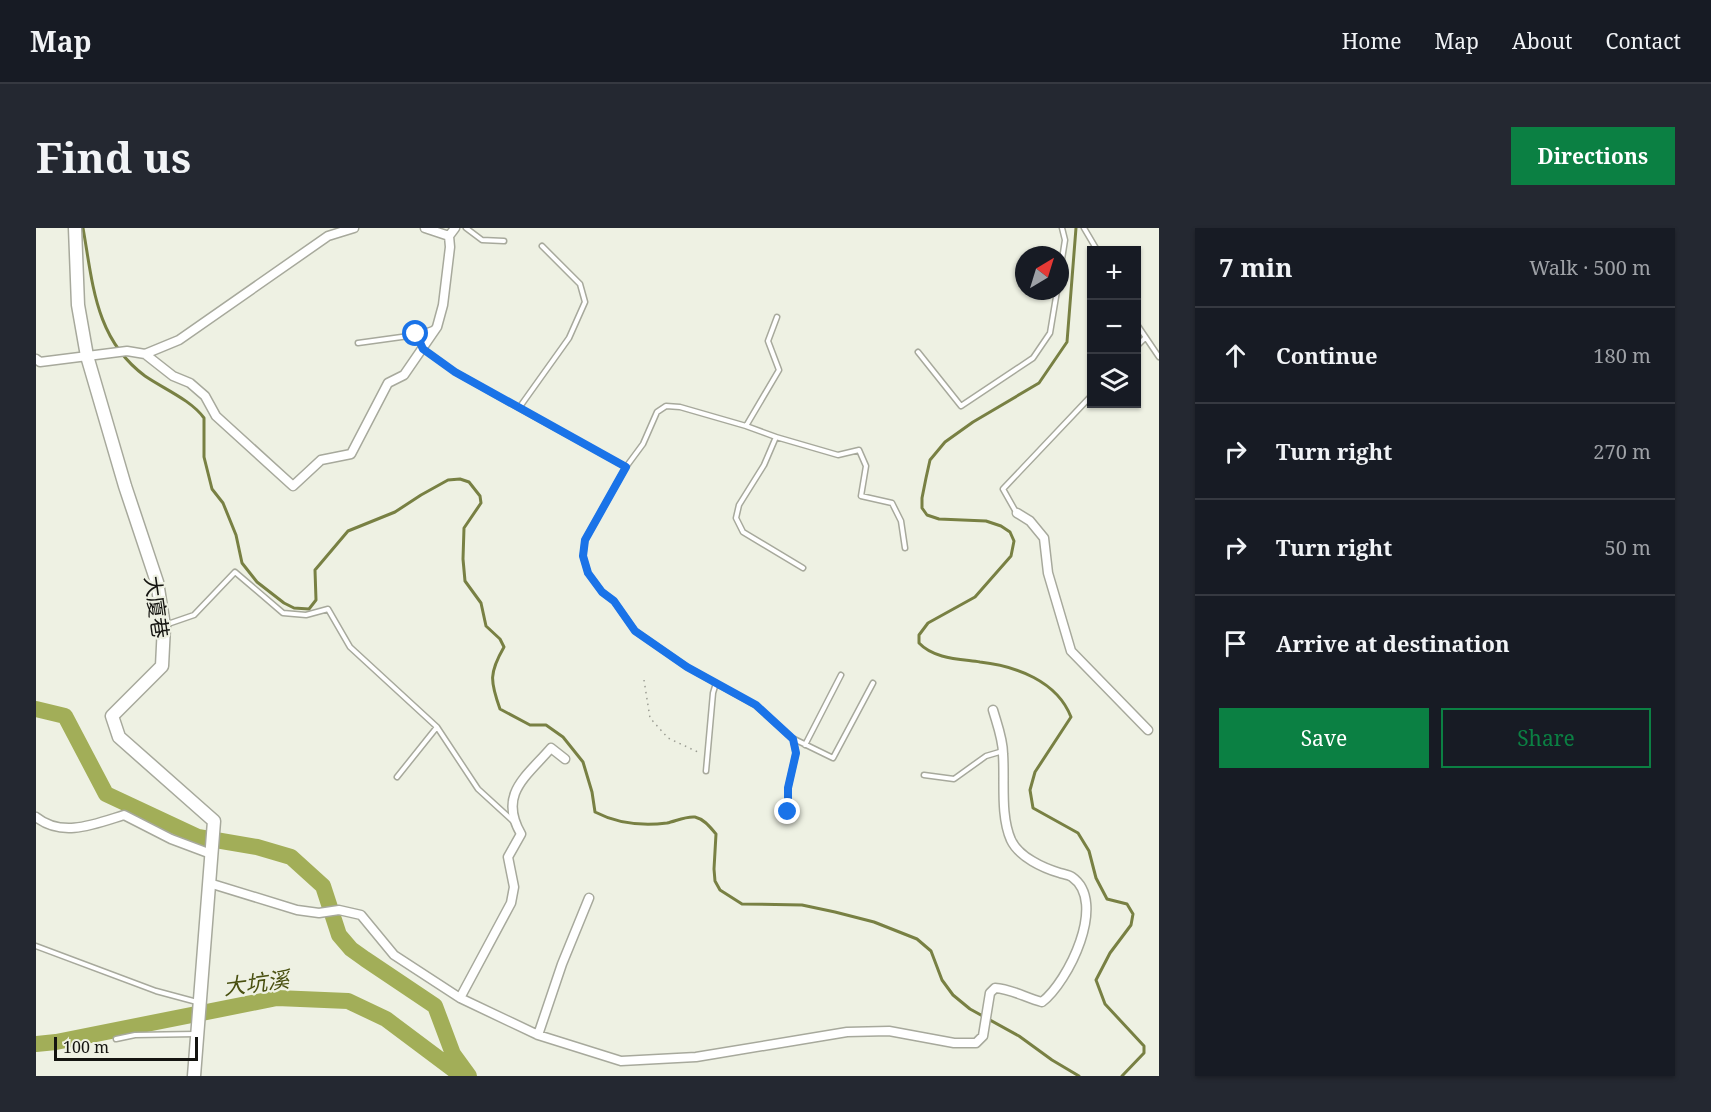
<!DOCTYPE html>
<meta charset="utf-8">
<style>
:root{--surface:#171b24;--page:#242831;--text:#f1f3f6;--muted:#9ea1a6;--line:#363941;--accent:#0b8043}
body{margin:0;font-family:"Noto Serif","Noto Sans TC",serif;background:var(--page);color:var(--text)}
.controls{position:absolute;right:18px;top:18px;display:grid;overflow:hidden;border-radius:0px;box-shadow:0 2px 4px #0004}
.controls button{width:54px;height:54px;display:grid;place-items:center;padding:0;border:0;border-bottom:2px solid var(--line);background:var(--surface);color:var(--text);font:30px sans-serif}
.compass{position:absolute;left:979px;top:18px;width:54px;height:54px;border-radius:50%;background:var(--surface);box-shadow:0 2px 4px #0004;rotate:38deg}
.scale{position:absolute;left:18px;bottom:15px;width:144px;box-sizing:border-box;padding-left:6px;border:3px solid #151511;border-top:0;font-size:16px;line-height:21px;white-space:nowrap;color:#151511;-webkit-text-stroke:4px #eef1e3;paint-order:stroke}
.stop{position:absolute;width:18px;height:18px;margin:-14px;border:4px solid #1a73e8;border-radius:50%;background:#fff}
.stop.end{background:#1a73e8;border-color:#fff;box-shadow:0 2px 6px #0008}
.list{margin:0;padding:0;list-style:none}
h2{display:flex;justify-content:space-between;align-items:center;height:78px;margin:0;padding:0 24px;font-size:26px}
h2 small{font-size:20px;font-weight:400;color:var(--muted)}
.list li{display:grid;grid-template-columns:39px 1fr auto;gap:18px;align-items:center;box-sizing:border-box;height:96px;padding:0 24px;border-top:2px solid var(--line)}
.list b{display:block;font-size:22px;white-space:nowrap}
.list em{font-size:20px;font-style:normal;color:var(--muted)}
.actions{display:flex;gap:12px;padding:18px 24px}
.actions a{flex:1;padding:14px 0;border:2px solid var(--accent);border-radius:0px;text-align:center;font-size:21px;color:var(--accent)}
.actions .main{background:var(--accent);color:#fff}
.icon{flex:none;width:33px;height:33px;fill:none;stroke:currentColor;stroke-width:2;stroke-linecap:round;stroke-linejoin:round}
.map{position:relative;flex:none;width:1123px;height:848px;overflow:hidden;border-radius:0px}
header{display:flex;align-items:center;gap:36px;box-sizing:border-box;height:84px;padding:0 30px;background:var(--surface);border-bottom:2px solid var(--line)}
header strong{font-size:28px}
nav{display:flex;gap:33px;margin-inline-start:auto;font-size:21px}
.intro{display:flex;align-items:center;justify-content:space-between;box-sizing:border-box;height:144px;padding:0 36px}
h1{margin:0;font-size:42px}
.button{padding:15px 27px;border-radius:0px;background:var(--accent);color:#fff;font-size:21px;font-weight:700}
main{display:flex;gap:36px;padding:0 36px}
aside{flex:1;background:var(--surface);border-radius:0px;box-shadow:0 2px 4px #0004}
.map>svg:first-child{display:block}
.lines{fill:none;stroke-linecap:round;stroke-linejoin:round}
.stream{stroke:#788043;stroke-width:3}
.river{stroke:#a2ae58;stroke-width:16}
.lane-casing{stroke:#a7a99c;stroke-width:7}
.street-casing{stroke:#a7a99c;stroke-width:11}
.secondary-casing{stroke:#a7a99c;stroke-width:15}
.path{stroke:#9b9d93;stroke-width:1.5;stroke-dasharray:1.5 4.5;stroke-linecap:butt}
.lane{stroke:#fff;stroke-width:4}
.street{stroke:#fff;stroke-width:8}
.secondary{stroke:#fff;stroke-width:12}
.route{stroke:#1a73e8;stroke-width:8}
.labels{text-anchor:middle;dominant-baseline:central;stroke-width:4.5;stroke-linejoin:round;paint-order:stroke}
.street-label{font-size:21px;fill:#151511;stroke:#eef1e3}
.water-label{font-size:22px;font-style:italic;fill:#495010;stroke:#eef1e3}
</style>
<header>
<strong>Map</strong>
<nav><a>Home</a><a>Map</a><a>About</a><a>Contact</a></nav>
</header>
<div class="intro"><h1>Find us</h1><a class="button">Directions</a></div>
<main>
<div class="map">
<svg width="1123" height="848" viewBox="0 0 1123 848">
<rect width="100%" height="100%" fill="#eef1e3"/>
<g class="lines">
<path class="stream" d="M47,0C57,56 59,111 109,148C128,161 155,172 168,190V229L176,261L187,275L200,307L206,335L221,354L248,375L258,380L273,381L280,372L279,342L312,303L359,284L385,267L412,252L424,251L433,254L444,268L445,275L428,300L427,331L429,353L445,375L450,398L464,411L468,419C453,445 454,453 464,481L494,497H510L527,509L547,534L556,564L559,584C582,596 606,598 631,595C640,593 650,588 659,589C668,591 674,599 680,606L678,641L679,653L684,662L706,676L766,677L799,684L838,694L881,711L895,723L906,752L917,767L934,781L983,808L1016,832L1043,848
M1040,0L1031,114L1003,155L937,194L909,214L894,232L890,250L886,270V280L891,287L903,291L950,293L965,298L974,304L978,313L975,328L939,369L892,395L883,407V415C898,431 924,431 944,434C980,438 1021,453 1035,489L999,544L994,562L997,580L1042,605L1053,623L1060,650L1071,671L1091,676L1097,686L1095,697L1074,725L1060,752L1069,776L1108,818V825L1086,848"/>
<path class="river" d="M0,481L29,488L70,566L162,609L221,619L255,629L287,658L303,707L315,721L329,731L399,778L417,826L433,848
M0,816L20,814L241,770L312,773L350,791L426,848"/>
<g class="lane-casing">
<path id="lane" d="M430,0L446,12L468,13
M1048,0L1061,22
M506,18L544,56L549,74L533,110L483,180L590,239L607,216L621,184L630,178L644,179L710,198
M1024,44L1029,12L1026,0
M741,89L732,113L743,142L710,198L740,209L728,237L703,277L700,290L707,304L767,340
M1100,95L1123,129
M380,107L387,121L419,144L483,180
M322,115L380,107L397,101
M1100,119L1109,110
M882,124L925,178L997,130L1014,105L1021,63
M740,209L802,227L823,222L830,238L825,268L856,275L865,293L869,320
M590,239L549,312L547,328L552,345L566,364L578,373L599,403L651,439L719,477L757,511L760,525L752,560V584
M980,284L967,261L1056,167
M129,397L158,387L199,344L247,385L270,387L292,381L314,419L401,499L442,561L478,594
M758,511L797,530L837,455
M769,517L805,447
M670,543L677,465L680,455
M888,547L918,551L950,528L967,523
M361,549L401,499
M0,718L120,763L161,774
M80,811L99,807L160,806"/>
</g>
<g class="street-casing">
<path id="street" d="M389,0L413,8
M109,126L137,148L154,155L169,168L180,188L257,258L285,232L315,226L352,155L368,147L401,99L407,77L414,19L413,8L419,0
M0,131L4,134L91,123L109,126L143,112L292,8L318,0
M981,285L994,293L1008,310L1012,345L1035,423L1112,502
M0,589C26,610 59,596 88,587L135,611L175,626
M173,655L261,682L283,685L303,682L325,687L358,727L424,770L502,807L585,833L660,829L811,804L853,803L918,815H940L947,808L954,765L959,760C976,761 990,770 1006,774C1032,754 1072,674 1036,649C1033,647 1027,646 1024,645C1007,640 983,629 975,612C964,587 969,553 967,526C967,511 961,496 957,482
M424,770L475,675L478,659L472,629L485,606C462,566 490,549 515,520L529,531
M502,807L526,736L553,670"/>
</g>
<g class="secondary-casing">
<path id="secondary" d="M39,0L42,77L51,128L89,258L121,354L128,398L126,438L76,488L83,509L178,593L158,848"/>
</g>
<path class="path" d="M608,452L614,490L632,510L664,525"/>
<use href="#lane" class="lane"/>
<use href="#street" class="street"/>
<use href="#secondary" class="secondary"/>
</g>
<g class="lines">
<path class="route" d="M380,106L387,121L419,144L590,239L549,312L547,328L552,345L566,364L578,373L599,403L651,439L720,477L757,511L760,525L752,560V584"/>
</g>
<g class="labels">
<g class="street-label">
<text transform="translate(121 379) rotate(82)">大廈巷</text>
</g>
<g class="water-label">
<text transform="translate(220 754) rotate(-7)">大坑溪</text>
</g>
</g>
</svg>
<div class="controls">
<button>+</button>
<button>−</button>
<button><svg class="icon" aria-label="layers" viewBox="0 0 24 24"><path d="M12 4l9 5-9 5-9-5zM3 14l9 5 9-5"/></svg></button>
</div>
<svg class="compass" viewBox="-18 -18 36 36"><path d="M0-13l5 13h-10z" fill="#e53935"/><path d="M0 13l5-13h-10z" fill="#9ea1a6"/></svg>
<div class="scale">100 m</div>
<div class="stop" style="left:380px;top:106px"></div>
<div class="stop end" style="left:752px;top:584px"></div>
</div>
<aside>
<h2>7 min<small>Walk · 500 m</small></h2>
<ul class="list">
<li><svg class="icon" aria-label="ahead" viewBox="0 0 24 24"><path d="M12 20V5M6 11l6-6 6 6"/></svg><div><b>Continue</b></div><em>180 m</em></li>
<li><svg class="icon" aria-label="right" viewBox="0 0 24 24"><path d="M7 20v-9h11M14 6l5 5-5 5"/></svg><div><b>Turn right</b></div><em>270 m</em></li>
<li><svg class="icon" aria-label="right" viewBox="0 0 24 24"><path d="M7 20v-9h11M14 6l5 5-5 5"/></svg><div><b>Turn right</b></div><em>50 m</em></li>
<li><svg class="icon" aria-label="arrive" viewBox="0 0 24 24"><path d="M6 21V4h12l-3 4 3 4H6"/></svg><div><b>Arrive at destination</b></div></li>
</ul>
<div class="actions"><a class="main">Save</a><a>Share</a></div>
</aside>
</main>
